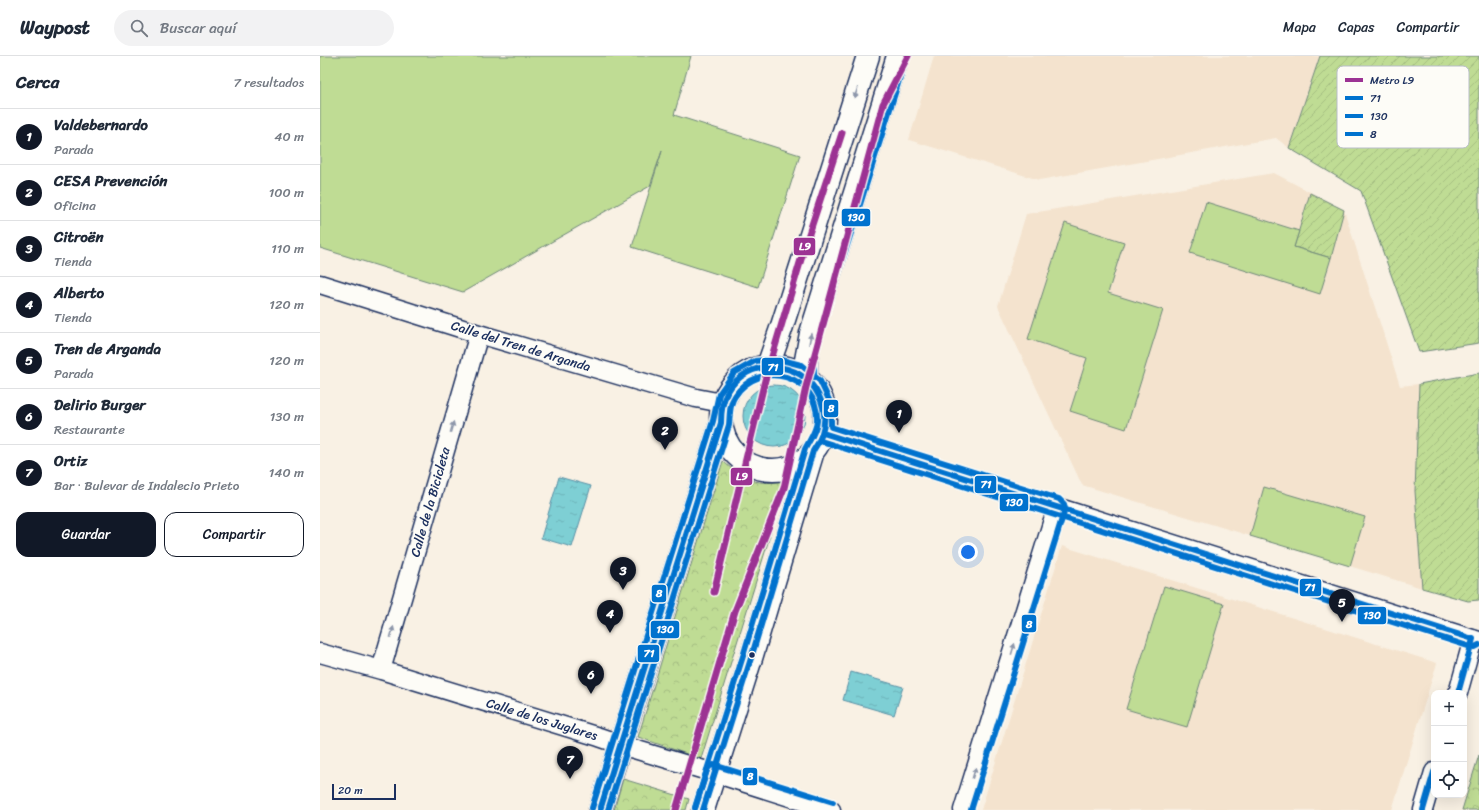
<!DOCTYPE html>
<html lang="es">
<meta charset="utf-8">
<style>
:root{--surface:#fff;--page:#f2f2f3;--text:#1f2937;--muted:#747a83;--line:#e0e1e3;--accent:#111827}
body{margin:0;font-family:Sriracha,sans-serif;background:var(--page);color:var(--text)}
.controls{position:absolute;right:12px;bottom:12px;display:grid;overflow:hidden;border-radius:8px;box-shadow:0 4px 16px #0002}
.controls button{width:36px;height:36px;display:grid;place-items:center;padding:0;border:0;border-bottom:1px solid var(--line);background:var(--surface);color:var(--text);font:20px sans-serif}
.scale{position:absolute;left:12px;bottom:10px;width:64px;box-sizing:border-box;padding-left:4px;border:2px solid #1b2f5e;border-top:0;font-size:11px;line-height:14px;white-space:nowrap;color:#1b2f5e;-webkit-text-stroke:3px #fdfcf7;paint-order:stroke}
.you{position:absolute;left:648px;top:496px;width:14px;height:14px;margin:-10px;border:3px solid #fff;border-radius:50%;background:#1a73e8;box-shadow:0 0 0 6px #1a73e833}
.badge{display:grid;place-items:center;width:26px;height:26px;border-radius:50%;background:var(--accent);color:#fff;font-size:13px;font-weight:700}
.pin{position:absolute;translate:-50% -33px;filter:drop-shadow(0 1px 2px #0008)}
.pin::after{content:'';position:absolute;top:21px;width:14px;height:12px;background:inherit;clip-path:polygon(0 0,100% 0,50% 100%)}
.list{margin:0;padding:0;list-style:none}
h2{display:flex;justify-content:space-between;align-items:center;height:52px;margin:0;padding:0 16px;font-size:17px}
h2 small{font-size:13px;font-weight:400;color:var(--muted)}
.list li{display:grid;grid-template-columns:26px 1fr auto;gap:12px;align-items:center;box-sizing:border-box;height:56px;padding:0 16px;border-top:1px solid var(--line)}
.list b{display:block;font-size:15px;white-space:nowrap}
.list p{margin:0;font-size:13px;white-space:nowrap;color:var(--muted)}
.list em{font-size:13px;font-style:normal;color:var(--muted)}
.actions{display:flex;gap:8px;padding:12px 16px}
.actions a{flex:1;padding:9px 0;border:1px solid var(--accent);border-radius:12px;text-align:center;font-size:14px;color:var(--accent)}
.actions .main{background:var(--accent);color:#fff}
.icon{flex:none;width:22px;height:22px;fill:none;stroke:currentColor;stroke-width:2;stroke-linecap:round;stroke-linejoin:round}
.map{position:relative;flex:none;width:1159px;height:754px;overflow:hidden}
header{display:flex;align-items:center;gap:24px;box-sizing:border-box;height:56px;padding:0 20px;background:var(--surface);border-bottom:1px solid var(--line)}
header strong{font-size:19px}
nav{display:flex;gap:22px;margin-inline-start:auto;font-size:14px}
.search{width:280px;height:36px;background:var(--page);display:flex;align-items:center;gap:10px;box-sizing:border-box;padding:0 14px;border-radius:22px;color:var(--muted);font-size:15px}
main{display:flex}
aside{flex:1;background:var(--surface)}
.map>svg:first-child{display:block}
.built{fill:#f4e3ce}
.forest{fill:url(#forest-crowns);stroke:#6d8679}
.garden{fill:url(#garden-furrows);stroke:#6d8679}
.pitch{fill:#bfdc94;stroke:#6d8679}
.water{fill:url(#water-ripples);stroke:#568fa5}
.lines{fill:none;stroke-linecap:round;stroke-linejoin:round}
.street-casing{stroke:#1b2f5e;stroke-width:21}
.secondary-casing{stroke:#1b2f5e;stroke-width:25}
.street{stroke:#fdfcf7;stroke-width:18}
.secondary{stroke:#fdfcf7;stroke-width:22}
.bus-1-casing{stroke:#fdfcf7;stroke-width:9}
.bus-2-casing{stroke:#fdfcf7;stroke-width:9}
.bus-3-casing{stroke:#fdfcf7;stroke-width:9}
.bus-1{stroke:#0072ce;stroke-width:6}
.bus-2{stroke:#0072ce;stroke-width:6}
.bus-3{stroke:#0072ce;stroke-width:6}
.metro-1-casing{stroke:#fdfcf7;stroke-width:10}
.metro-1{stroke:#9c3293;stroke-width:7}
.oneway{fill:#8c96aa}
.bus-dot{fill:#1b2f5e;stroke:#fdfcf7;stroke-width:1.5}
.labels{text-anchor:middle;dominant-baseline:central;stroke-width:3;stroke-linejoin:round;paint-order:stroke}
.street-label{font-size:13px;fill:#1b2f5e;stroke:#fdfcf7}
.key{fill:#fdfcf7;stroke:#b9bec9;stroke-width:1}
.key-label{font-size:11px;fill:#1b2f5e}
.line-badge{stroke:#fdfcf7;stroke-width:1.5}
.badge-label{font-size:11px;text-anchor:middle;font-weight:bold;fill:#fff}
</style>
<header>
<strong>Waypost</strong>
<div class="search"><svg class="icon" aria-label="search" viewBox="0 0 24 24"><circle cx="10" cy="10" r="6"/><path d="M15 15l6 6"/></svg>Buscar aquí</div>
<nav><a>Mapa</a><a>Capas</a><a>Compartir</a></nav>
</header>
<main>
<aside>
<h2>Cerca<small>7 resultados</small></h2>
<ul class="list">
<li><span class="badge">1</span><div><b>Valdebernardo</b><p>Parada</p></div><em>40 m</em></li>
<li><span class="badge">2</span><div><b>CESA Prevención</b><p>Oficina</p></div><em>100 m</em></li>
<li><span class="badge">3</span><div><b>Citroën</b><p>Tienda</p></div><em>110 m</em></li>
<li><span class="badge">4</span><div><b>Alberto</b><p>Tienda</p></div><em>120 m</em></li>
<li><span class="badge">5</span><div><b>Tren de Arganda</b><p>Parada</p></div><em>120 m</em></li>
<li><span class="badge">6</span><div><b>Delirio Burger</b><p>Restaurante</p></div><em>130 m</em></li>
<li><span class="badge">7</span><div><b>Ortiz</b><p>Bar · Bulevar de Indalecio Prieto</p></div><em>140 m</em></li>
</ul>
<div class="actions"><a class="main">Guardar</a><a>Compartir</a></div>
</aside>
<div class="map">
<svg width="1159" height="754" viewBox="0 0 1159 754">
<defs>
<pattern id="forest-crowns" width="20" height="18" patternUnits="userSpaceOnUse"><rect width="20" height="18" fill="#bfdc94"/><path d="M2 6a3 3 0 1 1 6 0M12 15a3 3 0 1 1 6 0" fill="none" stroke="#a4bd82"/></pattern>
<pattern id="garden-furrows" width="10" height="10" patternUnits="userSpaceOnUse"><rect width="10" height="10" fill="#bfdc94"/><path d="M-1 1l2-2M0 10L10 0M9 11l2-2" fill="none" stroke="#a4bd82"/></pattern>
<pattern id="water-ripples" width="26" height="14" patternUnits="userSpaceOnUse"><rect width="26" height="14" fill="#7ecfd4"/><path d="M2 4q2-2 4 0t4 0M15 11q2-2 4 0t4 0" fill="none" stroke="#6cb2b8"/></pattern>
</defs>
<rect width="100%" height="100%" fill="#f9f1e4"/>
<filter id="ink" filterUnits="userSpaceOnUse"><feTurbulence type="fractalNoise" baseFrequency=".025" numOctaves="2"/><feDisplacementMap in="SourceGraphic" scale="8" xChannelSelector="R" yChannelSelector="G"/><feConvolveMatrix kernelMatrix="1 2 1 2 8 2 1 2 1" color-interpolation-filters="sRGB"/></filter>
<g filter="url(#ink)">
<path class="built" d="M614,0H1000L969,92L956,82L719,124L589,84Z
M954,117L1024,154L1080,330L1099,328L1095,435L1102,532L762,429L678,250L706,158Z
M742,490L1117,607L1072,754H661Z"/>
<path class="forest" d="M403,405C425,426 437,429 467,425L381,703L318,681Z
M1159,699V754H1142Z
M303,723L369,743L366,754H294Z"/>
<path class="garden" d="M1000,0H1159V287L1099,296L1041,135L969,92Z
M990,137L1024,154L1011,202L974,191Z
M1159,317V544L1148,545L1102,532L1095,435L1099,328Z"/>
<path class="pitch" d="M0,0H371L354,59L480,99L438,231L312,191L342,95L330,130L143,236L0,192Z
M886,146L979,175L974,191L1011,202L1000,238L870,197Z
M745,167L804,186L788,237L843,254L806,373L750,355L767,302L708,283Z
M944,431L1045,461L1030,510L930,480Z
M844,530L904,548L867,671L806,653Z"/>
<path class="water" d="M423 360a31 31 0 1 1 62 0a31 31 0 1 1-62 0Z
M239,421L271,430L252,491L221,482Z
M531,616L583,631L574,659L523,644Z"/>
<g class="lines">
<g class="street-casing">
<path id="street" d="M0,228L159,278L376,342L402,347
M503,377L1159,585
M0,597L61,614L279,681L314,693L394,717L511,754
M61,614L159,278
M1138,637L1153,583
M643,754L737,451
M1103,754L1114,716"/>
</g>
<g class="secondary-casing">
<path id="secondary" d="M401 362a52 52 0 1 1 104 0a52 52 0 1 1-104 0Z
M448,310L462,270L548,0
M486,322V304L491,277L578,0
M280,754L401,367
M383,754L432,599L493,395"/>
</g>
<use href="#street" class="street"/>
<use href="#secondary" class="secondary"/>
<g class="bus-1-casing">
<path id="bus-1" d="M503,377L1153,583
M1138,637L1153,583
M280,754L401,367C401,357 402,346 407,337C427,300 482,303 499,340C508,359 505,378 493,395L432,599L383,754
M1103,754L1114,716"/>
</g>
<g class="bus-2-casing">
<path id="bus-2" d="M494,322V305L499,279L586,2
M501,385L1151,591H1155L1159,589
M288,754L409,369C410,360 409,348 415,340C439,303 499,318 497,365C496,376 490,383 485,393L424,597L375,752"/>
</g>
<g class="bus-3-casing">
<path id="bus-3" d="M272,752L393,365L399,338L414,317L435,305L458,303L481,309L500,325L511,348V371L739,443L744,448L745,453L651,754
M375,752L387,714L390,710L394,709L513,746"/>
</g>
<use href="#bus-1" class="bus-1"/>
<use href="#bus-2" class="bus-2"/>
<use href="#bus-3" class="bus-3"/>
<g class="metro-1-casing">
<path id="metro-1" d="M394,536L445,324L485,190L522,77
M356,754L415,555L464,432L486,331L563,48L588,0"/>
</g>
<use href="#metro-1" class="metro-1"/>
</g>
<defs><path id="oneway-solid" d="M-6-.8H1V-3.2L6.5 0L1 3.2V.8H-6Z"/></defs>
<g class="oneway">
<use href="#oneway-solid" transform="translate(536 37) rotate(108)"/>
<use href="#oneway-solid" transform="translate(490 283) rotate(-80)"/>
<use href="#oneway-solid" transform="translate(132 371) rotate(-74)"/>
<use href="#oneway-solid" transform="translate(72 576) rotate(-74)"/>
<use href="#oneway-solid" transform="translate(693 593) rotate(-73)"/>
<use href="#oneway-solid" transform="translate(654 717) rotate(-73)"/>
</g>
</g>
<circle class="bus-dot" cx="432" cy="599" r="3.5"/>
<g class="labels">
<g class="street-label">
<text transform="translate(201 290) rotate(17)">Calle del Tren de Arganda</text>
<text transform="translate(110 446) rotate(-74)">Calle de la Bicicleta</text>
<text transform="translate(222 663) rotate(17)">Calle de los Juglares</text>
</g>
</g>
<rect x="1017" y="10" width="132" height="82" rx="6" class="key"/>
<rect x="1025" y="22" width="18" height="4" fill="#9c3293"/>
<rect x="1025" y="40" width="18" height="4" fill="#0072ce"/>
<rect x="1025" y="58" width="18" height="4" fill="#0072ce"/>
<rect x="1025" y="76" width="18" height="4" fill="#0072ce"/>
<g class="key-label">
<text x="1050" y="28">Metro L9</text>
<text x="1050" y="46">71</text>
<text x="1050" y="64">130</text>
<text x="1050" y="82">8</text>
</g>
<g class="line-badge">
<rect x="521" y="152" width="30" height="19" rx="4" fill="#0072ce"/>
<rect x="473" y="181" width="23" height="19" rx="4" fill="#9c3293"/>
<rect x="441" y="301" width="23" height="19" rx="4" fill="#0072ce"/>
<rect x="503" y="343" width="16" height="19" rx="4" fill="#0072ce"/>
<rect x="410" y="411" width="23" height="19" rx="4" fill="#9c3293"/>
<rect x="654" y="419" width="23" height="19" rx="4" fill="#0072ce"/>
<rect x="679" y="437" width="30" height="19" rx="4" fill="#0072ce"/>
<rect x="979" y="522" width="23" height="19" rx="4" fill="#0072ce"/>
<rect x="331" y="528" width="16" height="19" rx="4" fill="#0072ce"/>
<rect x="1037" y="550" width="30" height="19" rx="4" fill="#0072ce"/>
<rect x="701" y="558" width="16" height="19" rx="4" fill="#0072ce"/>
<rect x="330" y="564" width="30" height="19" rx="4" fill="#0072ce"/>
<rect x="317" y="588" width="23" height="19" rx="4" fill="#0072ce"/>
<rect x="422" y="711" width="16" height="19" rx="4" fill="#0072ce"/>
</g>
<g class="badge-label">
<text x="536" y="165">130</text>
<text x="485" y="194">L9</text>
<text x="453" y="315">71</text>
<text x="511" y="356">8</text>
<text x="422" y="424">L9</text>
<text x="666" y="432">71</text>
<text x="694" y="450">130</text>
<text x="990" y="535">71</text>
<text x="339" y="541">8</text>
<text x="1052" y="563">130</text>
<text x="709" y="572">8</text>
<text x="345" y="577">130</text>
<text x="329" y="601">71</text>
<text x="430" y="724">8</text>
</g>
</svg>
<div class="controls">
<button>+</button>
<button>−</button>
<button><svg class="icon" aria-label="locate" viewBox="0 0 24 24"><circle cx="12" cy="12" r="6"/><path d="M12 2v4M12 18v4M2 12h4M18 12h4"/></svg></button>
</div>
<div class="scale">20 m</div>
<div class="you"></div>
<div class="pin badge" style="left:579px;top:377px">1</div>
<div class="pin badge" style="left:345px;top:394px">2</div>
<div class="pin badge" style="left:303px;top:534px">3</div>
<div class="pin badge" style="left:290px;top:577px">4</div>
<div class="pin badge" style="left:1022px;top:566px">5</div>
<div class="pin badge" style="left:271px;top:638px">6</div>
<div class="pin badge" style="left:250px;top:723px">7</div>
</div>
</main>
